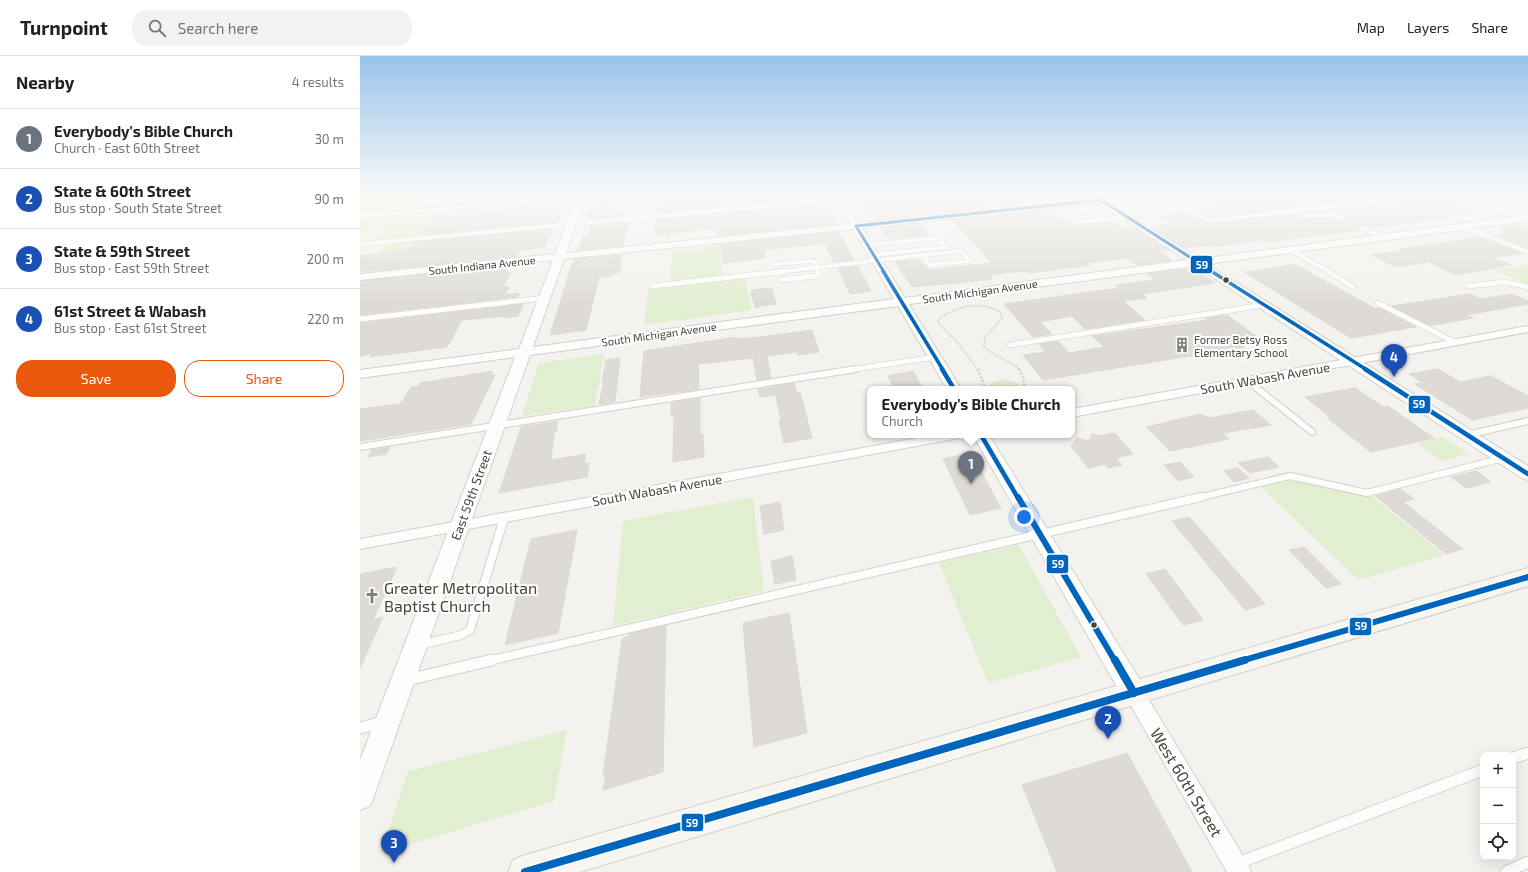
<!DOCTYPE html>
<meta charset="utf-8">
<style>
:root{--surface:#fff;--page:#f2f2f2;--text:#202124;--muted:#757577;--line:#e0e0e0;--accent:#ea580c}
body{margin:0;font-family:"Exo 2",sans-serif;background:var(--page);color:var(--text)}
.controls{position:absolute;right:12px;bottom:12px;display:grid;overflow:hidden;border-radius:8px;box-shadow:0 4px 16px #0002}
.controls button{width:36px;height:36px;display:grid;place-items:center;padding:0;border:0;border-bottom:1px solid var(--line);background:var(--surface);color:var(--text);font:20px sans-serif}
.you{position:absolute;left:664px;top:461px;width:14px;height:14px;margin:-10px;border:3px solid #fff;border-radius:50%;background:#1a73e8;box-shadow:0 0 0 6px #1a73e833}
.badge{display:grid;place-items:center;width:26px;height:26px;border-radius:50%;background:var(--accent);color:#fff;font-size:13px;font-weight:700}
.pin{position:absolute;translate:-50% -33px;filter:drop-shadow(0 1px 2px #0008)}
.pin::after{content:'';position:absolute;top:21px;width:14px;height:12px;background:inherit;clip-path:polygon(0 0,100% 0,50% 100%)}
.popup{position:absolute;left:507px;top:330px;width:208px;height:52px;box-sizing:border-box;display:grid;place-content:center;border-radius:8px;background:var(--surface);filter:drop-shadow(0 1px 3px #0005);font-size:13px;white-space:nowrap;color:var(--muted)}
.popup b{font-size:15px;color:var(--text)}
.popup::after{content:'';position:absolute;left:50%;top:100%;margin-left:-8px;border:8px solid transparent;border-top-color:var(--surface)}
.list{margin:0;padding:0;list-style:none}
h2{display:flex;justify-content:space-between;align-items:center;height:52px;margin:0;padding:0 16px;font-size:17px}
h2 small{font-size:13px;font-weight:400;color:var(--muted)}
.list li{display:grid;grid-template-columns:26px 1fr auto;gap:12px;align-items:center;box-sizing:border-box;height:60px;padding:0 16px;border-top:1px solid var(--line)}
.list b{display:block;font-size:15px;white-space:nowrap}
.list p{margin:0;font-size:13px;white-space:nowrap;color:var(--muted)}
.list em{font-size:13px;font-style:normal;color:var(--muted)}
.actions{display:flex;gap:8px;padding:12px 16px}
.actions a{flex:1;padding:9px 0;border:1px solid var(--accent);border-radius:16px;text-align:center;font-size:14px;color:var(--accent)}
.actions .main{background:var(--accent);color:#fff}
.icon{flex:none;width:22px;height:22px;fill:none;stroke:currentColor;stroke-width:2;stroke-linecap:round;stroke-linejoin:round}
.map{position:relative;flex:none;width:1168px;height:816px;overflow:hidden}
header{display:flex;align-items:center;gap:24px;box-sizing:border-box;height:56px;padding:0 20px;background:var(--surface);border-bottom:1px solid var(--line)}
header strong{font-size:19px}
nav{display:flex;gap:22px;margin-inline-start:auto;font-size:14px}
.search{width:280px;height:36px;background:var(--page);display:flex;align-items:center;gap:10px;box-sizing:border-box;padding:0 14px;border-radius:16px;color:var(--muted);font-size:15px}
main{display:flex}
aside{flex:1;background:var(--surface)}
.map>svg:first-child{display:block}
.green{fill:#e1eecf}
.building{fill:#dedbd6;stroke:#dcd9d4;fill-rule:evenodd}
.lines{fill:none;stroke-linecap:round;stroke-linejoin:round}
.service-far4-casing{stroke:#d2d0cb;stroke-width:5}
.service-far3-casing{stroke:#d2d0cb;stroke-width:6}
.service-far2-casing{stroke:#d2d0cb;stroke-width:8}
.service-far1-casing{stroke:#d2d0cb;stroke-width:10}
.service-casing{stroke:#d2d0cb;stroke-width:13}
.minor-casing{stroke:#d2d0cb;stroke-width:2}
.tertiary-casing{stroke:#d2d0cb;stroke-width:2}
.secondary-casing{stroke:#d3cfc5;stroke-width:2}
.path-far1{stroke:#d3d2cc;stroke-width:2;stroke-dasharray:1.5 1.5;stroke-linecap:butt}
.path{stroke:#d3d2cc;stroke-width:2.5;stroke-dasharray:2 2;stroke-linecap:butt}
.service-far4{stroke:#fdfdfc;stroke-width:4}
.service-far3{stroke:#fdfdfc;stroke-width:5}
.service-far2{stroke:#fdfdfc;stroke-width:6}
.service-far1{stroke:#fdfdfc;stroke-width:8}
.service{stroke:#fdfdfc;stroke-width:11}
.minor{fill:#fdfdfc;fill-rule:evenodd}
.tertiary{fill:#fdfdfc;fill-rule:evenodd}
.secondary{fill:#f7f6f1;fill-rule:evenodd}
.bus-1-far4-casing{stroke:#fff;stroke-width:4.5}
.bus-1-far3-casing{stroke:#fff;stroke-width:5.5}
.bus-1-far2-casing{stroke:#fff;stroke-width:8}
.bus-1-far1-casing{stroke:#fff;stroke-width:9}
.bus-1-casing{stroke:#fff;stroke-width:11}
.bus-1-far4{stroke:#0065bd;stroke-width:3}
.bus-1-far3{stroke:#0065bd;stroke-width:3.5}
.bus-1-far2{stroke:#0065bd;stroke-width:4.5}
.bus-1-far1{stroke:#0065bd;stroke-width:6}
.bus-1{stroke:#0065bd;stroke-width:8}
.bus-dot{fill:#4b4439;stroke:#fff;stroke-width:1.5}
.labels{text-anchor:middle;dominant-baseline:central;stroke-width:4;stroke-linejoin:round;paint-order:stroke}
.far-street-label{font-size:11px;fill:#4b4439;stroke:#fff}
.far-poi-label{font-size:11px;fill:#4b4439;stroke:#fff;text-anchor:start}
.street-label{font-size:13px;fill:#4b4439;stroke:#fff}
.near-poi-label{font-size:16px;fill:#4b4439;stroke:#fff;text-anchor:start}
.near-street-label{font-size:16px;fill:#4b4439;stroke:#fff}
.line-badge{stroke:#fff;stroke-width:1.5}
.badge-label{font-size:11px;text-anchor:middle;font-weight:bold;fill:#fff}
</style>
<header>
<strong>Turnpoint</strong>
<div class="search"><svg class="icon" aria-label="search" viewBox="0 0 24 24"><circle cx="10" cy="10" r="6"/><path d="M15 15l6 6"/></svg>Search here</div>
<nav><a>Map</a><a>Layers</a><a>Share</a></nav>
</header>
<main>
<aside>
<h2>Nearby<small>4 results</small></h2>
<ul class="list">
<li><span class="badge" style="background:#6b7280">1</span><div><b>Everybody's Bible Church</b><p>Church · East 60th Street</p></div><em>30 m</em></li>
<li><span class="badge" style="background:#1a4fb4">2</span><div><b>State &amp; 60th Street</b><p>Bus stop · South State Street</p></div><em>90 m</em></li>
<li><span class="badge" style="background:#1a4fb4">3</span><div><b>State &amp; 59th Street</b><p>Bus stop · East 59th Street</p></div><em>200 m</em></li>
<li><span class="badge" style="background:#1a4fb4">4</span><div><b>61st Street &amp; Wabash</b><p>Bus stop · East 61st Street</p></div><em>220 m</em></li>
</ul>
<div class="actions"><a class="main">Save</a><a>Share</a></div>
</aside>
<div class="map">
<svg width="1168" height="816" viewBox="0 0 1168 816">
<rect width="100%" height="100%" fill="#f4f2ee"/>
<path class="green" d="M0,139H73L63,149L0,154Z
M85,139H183L76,148Z
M75,159L30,212L4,214L33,183L13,184L33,162Z
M19,164L0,181V165Z
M359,190L363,221L310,227L312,195Z
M1168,209V228L1134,214Z
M385,221L391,254L284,269L288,232Z
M244,298L235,350L162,360L179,307Z
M646,323L658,328L661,333H630V329L636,325Z
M1083,381L1109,398L1082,405L1057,387Z
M925,425C954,425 982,438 1011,440L1085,499L998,524L901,431Z
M393,441L404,535L253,570L263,465Z
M659,489L721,601L628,627L579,507Z
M207,674L194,745L21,797L48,715Z"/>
<path class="building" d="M315,139H415V146L297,157L298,140Z
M495,139H618L630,152L585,157L583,154L551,157L553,160L515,164L513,162H511Z
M626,139H669L671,140L661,142V146L664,149L639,151Z
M877,139H1041L849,161L838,155L860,153L851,149L855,148L848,143Z
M1072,139H1092L1093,142L1100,144V152L1117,157L1011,172L1001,169L999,171V174L908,186L903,184L849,191L847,189L825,192L791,171L811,168L797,160L826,157L848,168L1069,142ZM969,155L985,160L986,165L982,166L969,162L942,164L939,162L942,158Z
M253,143L247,159L269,157V159L232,163L228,160L234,144Z
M205,148L197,166L60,179L75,161Z
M469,148L478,164L474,165L475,168L358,180L357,173L318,176L310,177V182L295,178L296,164Z
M689,154L710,169L753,166L764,174L776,172L809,194L799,195L812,204L777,209L767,202L727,207L729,209L685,215L669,217L665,215L630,219L632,223L606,226L552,231L535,206L558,203L569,214L632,207L592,164Z
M268,166L263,190L218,194L223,181L227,180L230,170Z
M559,167L568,179L532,183L524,178L520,172Z
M1150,169L1168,175V192L1134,179L1144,178L1143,170Z
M194,173L184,191L159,195L155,201L0,216V200L46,195L54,186Z
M479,176L494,204L474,206L465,187L404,194L406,202L363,207L362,194L360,193L359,188Z
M1120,181L1163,198L1131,201L1151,209L1096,219L1069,206L1036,211L1011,199L1044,195L1039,193Z
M261,199L260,216L252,218V220L239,221L226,274L190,279L212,208H214L215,203Z
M931,209H936L1016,253L1019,252L1056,271L991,282L884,216Z
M148,210L145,215L151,217L143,231H149L145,239L159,237L158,241L0,259V225Z
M498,210L511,235L490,238L478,212Z
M824,213L833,219L841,218L855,227L782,238L787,242L763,245L785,264L725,273L712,260L680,266L692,278L673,281L644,248L759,232L756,229L796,224L788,218Z
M412,232L416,248L401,250L396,252L391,238L392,234Z
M1109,238L1121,243L1152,238L1168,245V248L1106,259L1113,262L1073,269H1069L1032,250Z
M163,248L158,260L143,262L144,260L102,264L89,288L86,291L10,301L13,297L0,300V267Z
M867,259L896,280L874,283L885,291L683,324L663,299L685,296L679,288L698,285L709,297L744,291L732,280L848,264L846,262Z
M452,274L459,296L438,299L437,296L407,300L411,322L397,324L393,302L338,308L339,333L280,341L284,295L377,281V283L392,282Z
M260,302L255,346L239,348L244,325H242L246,304Z
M1078,313L1100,326L1131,320L1168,340V352L1112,364L1055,328L1063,327L1049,318Z
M132,315L131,319H135L111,368L0,385V353L39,348L43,344L51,331L59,330L60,327Z
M553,315L563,333H534L528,320Z
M434,327L437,337L440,336L452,382L424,387L419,365L421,364L414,331Z
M413,331L414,339L400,341L398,333Z
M995,332L1023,351L1028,350L1074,382L1011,396L967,362H971L945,341Z
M340,342V378H343L344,401L313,406L314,360H311V347Z
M893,354L911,369L863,377L869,383L810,395L787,371L840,358L850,362Z
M198,365L196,376H194L191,404L226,398L224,408L229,407L227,421L139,437L161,371Z
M755,377L773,398L756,402L762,409L748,412L745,408L728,412L711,390L717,382L729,385L732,378L739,380Z
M30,391L26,398L8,401L12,394Z
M611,397L641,452L610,459L583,403Z
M908,401L919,411L890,417L878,407Z
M820,406L834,421L818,425L804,409Z
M878,412L889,422L874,426L864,415Z
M1116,415L1131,426L1106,432L1091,421Z
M1041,433L1054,443L1043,446L1103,493L1086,498L1015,440Z
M420,446L424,474L404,478L400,450Z
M829,461L905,548L885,554L812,465Z
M217,474L198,577L145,589L171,483Z
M944,491L981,528L966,532L929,494Z
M432,500L436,524L415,528L411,505Z
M37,511L13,564L23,561L0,612V518Z
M805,513L843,564L823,569L786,518Z
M429,557L447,677L394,691L383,567Z
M306,570L303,716L243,734L246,719L243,720L262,583L273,577Z
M767,697L832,816H697L662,729Z"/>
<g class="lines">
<g class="service-far4-casing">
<path id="service-far4" d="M621,139L638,155
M802,139L848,165L1069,139
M1095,139L1165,163
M1116,142L1111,140L1123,139
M673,151L664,144L710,139
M942,161L969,158L983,163
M745,163L731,153L704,156L717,166L768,161
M1103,171L1168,196
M1002,172L1024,182
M0,188L480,143
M508,189L579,182L586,191L514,199
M930,194L970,216
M601,195L609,205L569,209L563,199Z
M415,208L451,205L455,206L459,216
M418,216L563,199"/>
</g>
<g class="service-far3-casing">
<path id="service-far3" d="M968,215L993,231
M421,224L455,220L458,219V215
M293,230L427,215
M1108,230L1145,226L1168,231
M1018,247L1094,286
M0,263L184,242
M650,289L904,249
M489,314L575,301"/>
</g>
<g class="service-far2-casing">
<path id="service-far2" d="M888,325L952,376
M1107,379L1168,365
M0,391L496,313
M837,442L930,420L1007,437L1143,402"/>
</g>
<g class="service-far1-casing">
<path id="service-far1" d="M60,589L101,579L110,574L144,462
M128,605L841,441"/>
</g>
<g class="service-casing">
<path id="service" d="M47,624L132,604
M0,672L23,666
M1153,702L1168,697
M878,807L1123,714
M1146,816L1168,806"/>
</g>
<g class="minor-casing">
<path id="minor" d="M226,139H248L245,141L0,162V158Z
M475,139H481L500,170L499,172H493Z
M1168,270V276L712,361V353Z
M574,379H600L598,382L594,383L0,493V483Z
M774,629L781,631L888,808L891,816H867L767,643L765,637L767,631Z"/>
</g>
<g class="tertiary-casing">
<path id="tertiary" d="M218,139H226L206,197L733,143L734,140L737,139L742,142L771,139H797L793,142L749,146L839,203L1168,159V165L847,208L1168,410V424L1162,422L835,210L549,248L601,333H587L538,250L170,299L14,740L10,750L0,754V704L155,301L0,322V314L159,293L193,204L0,224V218L195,198ZM739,147L827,204L545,242L502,172ZM493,173L534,243L173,291L204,203Z
M613,379H629L783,629L786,637L783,645L774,648L765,645Z"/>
</g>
<g class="secondary-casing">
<path id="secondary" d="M1168,512V530L220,816H148L153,804L165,799Z"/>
</g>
<path class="path-far1" d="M618,314L599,288L579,268L578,264C595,250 620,244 640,256L642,263L625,281L624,290C634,301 650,304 660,314"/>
<path class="path" d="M618,313L626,333
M659,313L664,323V333"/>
<use href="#service-far4" class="service-far4"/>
<use href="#service-far3" class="service-far3"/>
<use href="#service-far2" class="service-far2"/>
<use href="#service-far1" class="service-far1"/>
<use href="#service" class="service"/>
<use href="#minor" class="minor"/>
<use href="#tertiary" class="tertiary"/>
<use href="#secondary" class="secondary"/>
<g class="bus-1-far4-casing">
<path id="bus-1-far4" d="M733,139L853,216
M524,216L496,170L741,144"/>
</g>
<g class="bus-1-far3-casing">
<path id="bus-1-far3" d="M523,215L583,314
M851,215L1007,314"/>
</g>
<g class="bus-1-far2-casing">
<path id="bus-1-far2" d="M582,313L594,333
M1005,313L1168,418
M621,379L658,442"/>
</g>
<g class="bus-1-far1-casing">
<path id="bus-1-far1" d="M658,441L755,605
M881,605L1168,521"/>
</g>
<g class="bus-1-casing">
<path id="bus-1" d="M755,604L774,637
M165,816L885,604"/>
</g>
<use href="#bus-1-far4" class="bus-1-far4"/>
<use href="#bus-1-far3" class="bus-1-far3"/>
<use href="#bus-1-far2" class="bus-1-far2"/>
<use href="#bus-1-far1" class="bus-1-far1"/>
<use href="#bus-1" class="bus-1"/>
</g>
<linearGradient id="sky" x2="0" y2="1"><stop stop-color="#98c4ec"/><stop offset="0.55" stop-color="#faf9f7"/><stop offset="1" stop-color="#faf9f7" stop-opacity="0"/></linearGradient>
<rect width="1168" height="253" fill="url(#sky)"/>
<defs>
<g id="building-bare" transform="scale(1.2)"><path d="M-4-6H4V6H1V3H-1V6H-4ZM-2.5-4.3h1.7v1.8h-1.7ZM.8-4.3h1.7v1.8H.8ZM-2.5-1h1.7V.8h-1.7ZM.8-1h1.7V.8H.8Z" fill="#868178" stroke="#fff" stroke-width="2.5" paint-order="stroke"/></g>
<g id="church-bare" transform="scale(1.2)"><path d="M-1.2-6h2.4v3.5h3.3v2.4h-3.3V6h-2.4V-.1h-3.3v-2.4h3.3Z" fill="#868178" stroke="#fff" stroke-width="2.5" paint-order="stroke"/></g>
</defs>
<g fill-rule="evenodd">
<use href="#building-bare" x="822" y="289"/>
<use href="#church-bare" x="12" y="540"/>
</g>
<g class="bus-dot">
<circle cx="866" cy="224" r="3.5"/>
<circle cx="734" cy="569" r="3.5"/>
</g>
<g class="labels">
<g class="far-street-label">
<text transform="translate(122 209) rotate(-6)">South Indiana Avenue</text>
<text transform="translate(620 235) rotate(-8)">South Michigan Avenue</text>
<text transform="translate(299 278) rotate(-8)">South Michigan Avenue</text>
</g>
<g class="far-poi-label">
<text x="834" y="283">Former Betsy Ross<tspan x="834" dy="13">Elementary School</tspan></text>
</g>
<g class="street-label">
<text transform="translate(905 322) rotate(-10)">South Wabash Avenue</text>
<text transform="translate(297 434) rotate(-10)">South Wabash Avenue</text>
<text transform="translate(111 439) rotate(-70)">East 59th Street</text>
</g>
<g class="near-poi-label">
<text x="24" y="531">Greater Metropolitan<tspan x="24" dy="18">Baptist Church</tspan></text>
</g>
<g class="near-street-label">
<text transform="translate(827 726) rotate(59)">West 60th Street</text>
</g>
</g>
<g class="line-badge">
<rect x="830" y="199" width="23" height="19" rx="4" fill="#0065bd"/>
<rect x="1048" y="339" width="23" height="19" rx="4" fill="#0065bd"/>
<rect x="686" y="498" width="23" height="20" rx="4" fill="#0065bd"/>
<rect x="989" y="561" width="23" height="19" rx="4" fill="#0065bd"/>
<rect x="321" y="757" width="23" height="19" rx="4" fill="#0065bd"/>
</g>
<g class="badge-label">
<text x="842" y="213">59</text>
<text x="1059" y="352">59</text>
<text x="698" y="512">59</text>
<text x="1001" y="574">59</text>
<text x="332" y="771">59</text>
</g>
</svg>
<div class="controls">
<button>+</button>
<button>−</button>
<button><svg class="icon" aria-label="locate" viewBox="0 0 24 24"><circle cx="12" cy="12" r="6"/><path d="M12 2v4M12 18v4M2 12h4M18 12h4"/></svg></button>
</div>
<div class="you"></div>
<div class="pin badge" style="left:611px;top:428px;background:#6b7280">1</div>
<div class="popup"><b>Everybody's Bible Church</b>Church</div>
<div class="pin badge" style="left:748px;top:683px;background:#1a4fb4">2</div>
<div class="pin badge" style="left:34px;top:807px;background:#1a4fb4">3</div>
<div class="pin badge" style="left:1034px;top:321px;background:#1a4fb4">4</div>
</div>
</main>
